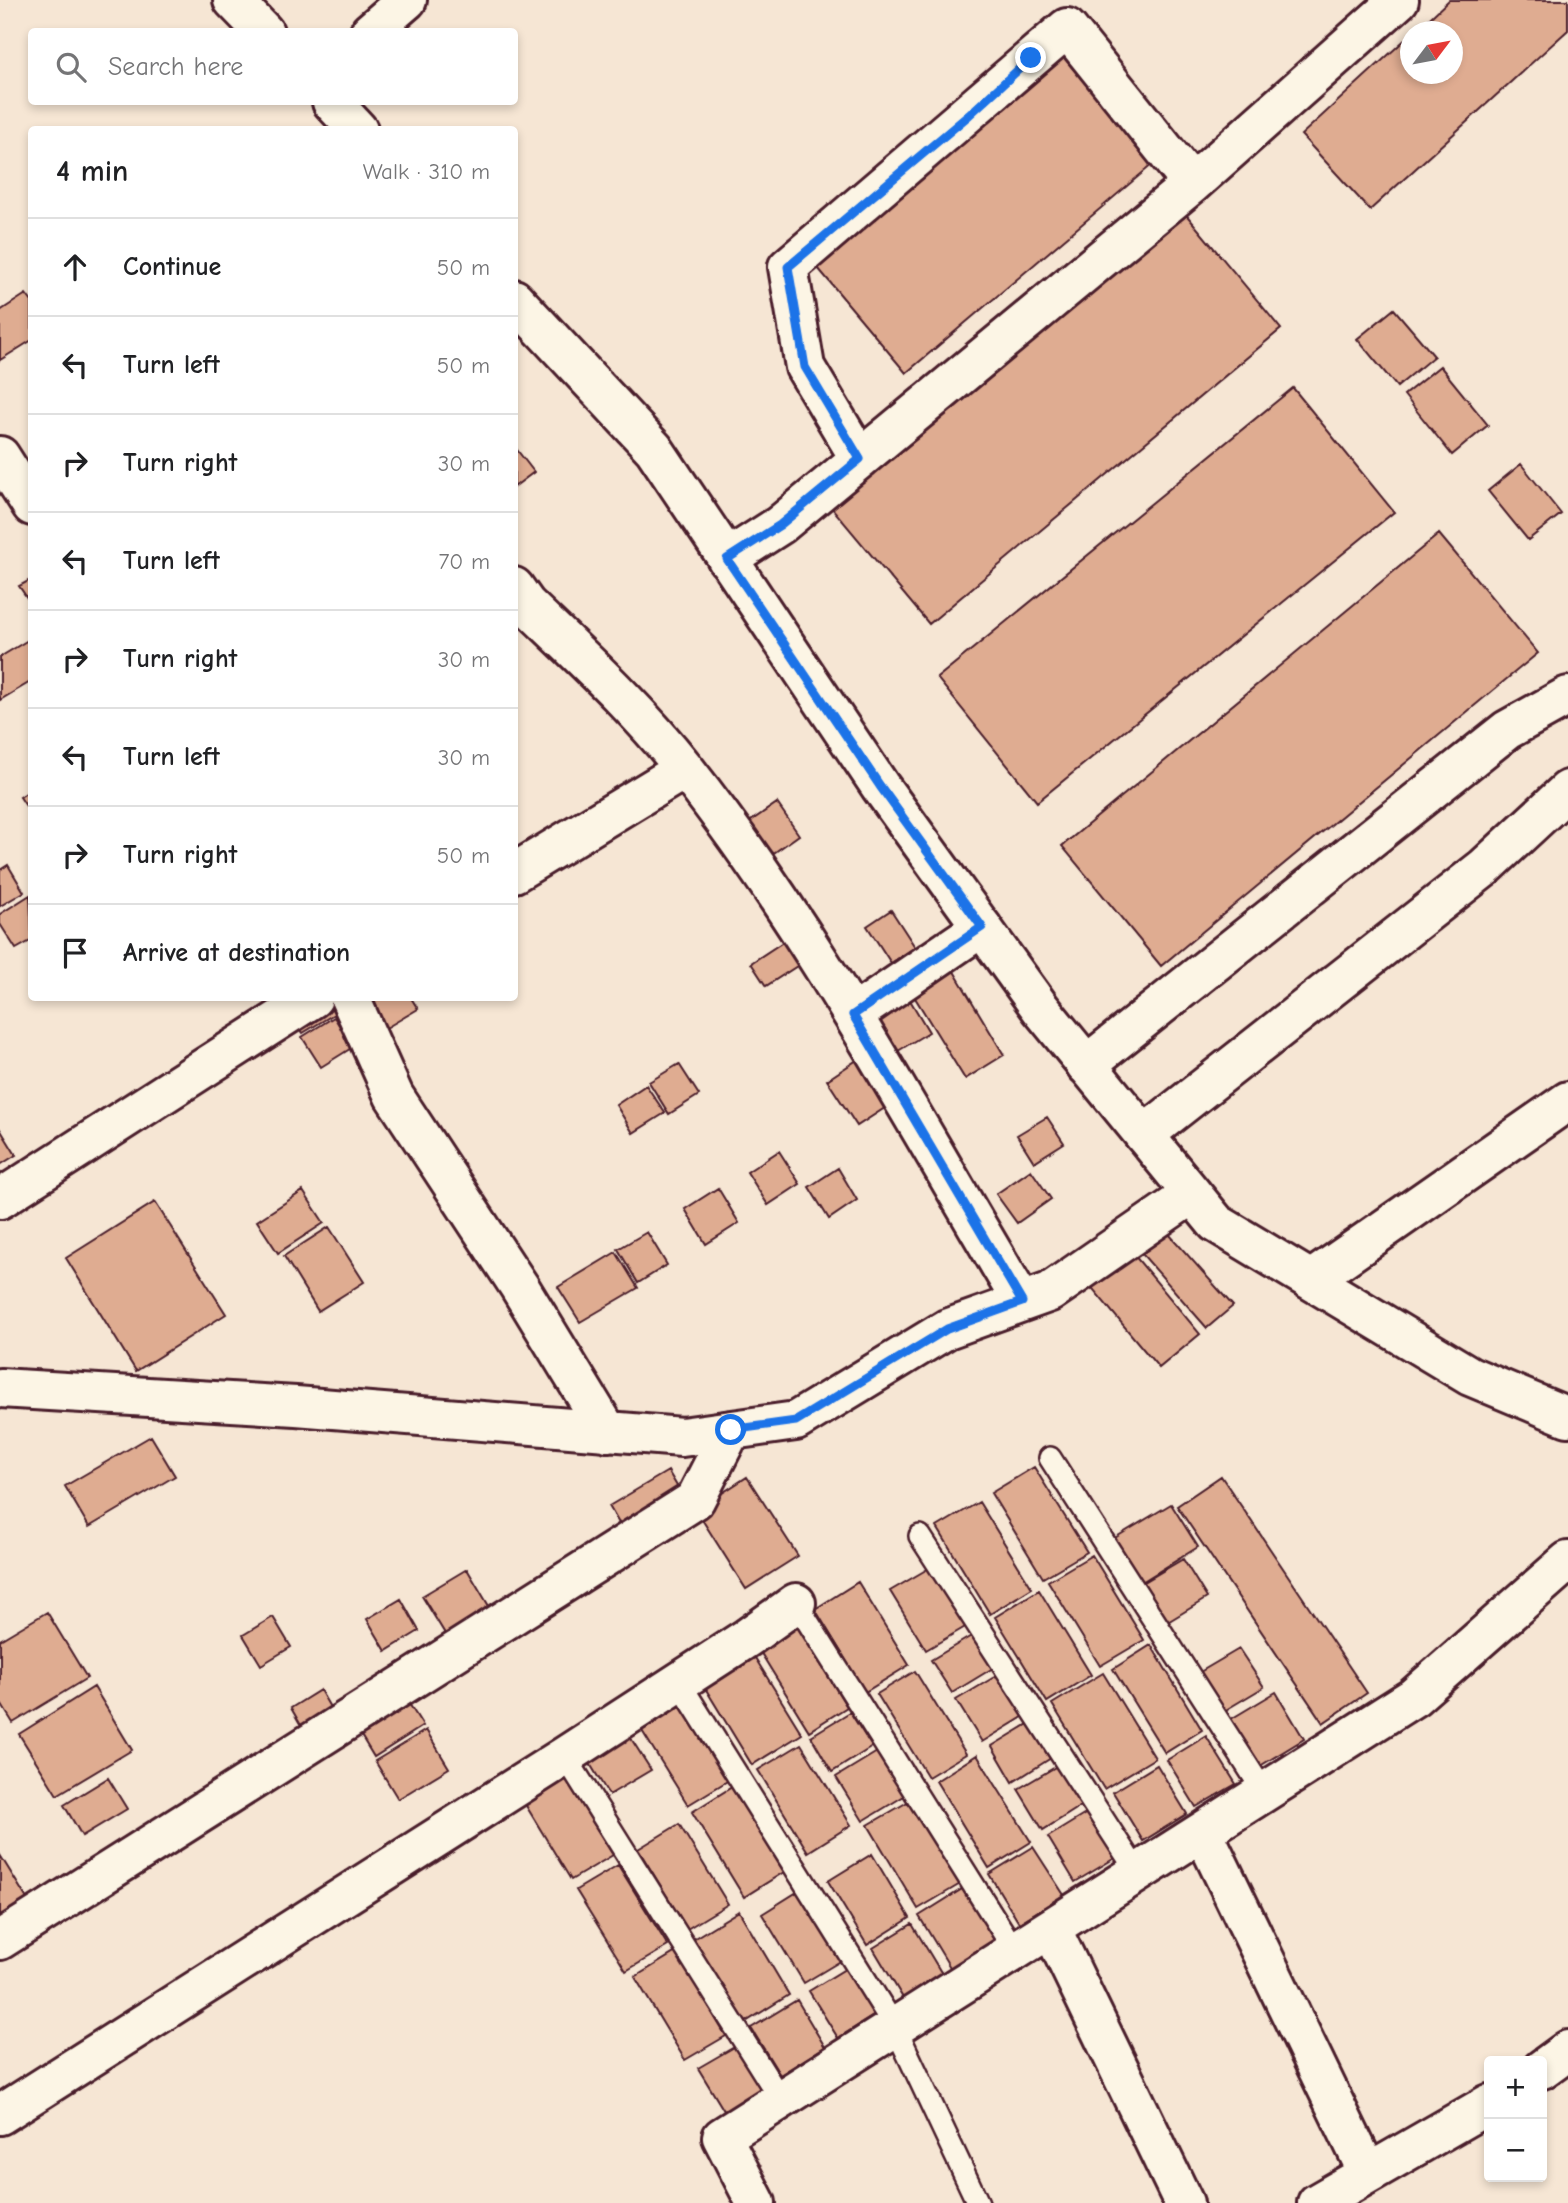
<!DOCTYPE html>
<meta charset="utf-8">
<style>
:root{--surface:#fff;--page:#f2f2f2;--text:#202124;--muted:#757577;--line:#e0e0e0}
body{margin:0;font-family:"Comic Neue",sans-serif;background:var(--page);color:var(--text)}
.controls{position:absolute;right:21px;bottom:21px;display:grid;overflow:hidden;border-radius:7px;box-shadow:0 4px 10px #0003}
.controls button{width:63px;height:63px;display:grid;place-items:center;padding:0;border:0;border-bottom:2px solid var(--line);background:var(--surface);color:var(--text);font:35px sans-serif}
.compass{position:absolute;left:1400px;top:21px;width:63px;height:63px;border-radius:50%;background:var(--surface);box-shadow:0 4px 10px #0003;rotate:58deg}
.stop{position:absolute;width:21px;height:21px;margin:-16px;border:5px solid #1a73e8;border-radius:50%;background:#fff}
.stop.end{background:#1a73e8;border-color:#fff;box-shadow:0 2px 7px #0008}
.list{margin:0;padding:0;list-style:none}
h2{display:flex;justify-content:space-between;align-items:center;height:91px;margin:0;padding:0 28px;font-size:30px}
h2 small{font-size:23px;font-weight:400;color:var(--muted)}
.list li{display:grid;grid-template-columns:46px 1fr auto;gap:21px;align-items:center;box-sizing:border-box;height:98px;padding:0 28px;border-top:2px solid var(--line)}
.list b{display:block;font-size:26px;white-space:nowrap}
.list em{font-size:23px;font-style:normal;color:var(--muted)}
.icon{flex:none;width:38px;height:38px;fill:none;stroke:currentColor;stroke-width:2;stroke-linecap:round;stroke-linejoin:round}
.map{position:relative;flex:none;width:1568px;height:2203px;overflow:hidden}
.search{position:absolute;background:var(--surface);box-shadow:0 4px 10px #0003;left:28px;top:28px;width:490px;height:77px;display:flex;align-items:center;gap:18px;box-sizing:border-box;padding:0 24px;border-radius:7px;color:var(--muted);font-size:26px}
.panel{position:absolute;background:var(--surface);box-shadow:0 4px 10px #0003;left:28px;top:126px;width:490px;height:875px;border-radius:7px}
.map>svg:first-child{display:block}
.building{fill:#dfac91;stroke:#4a1f2b;stroke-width:2}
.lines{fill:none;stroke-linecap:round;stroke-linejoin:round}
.lane-casing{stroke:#4a1f2b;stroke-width:26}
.street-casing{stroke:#4a1f2b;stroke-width:44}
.secondary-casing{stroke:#4a1f2b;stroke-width:44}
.lane{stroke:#fcf5e5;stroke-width:21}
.street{stroke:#fcf5e5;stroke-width:38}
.secondary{stroke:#fcf5e5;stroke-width:38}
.route{stroke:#1a73e8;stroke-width:9}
</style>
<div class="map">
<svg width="1568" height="2203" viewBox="0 0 1568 2203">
<rect width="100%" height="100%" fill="#f6e6d4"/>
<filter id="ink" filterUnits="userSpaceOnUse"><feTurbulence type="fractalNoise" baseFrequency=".0143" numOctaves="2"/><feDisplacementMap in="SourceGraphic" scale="14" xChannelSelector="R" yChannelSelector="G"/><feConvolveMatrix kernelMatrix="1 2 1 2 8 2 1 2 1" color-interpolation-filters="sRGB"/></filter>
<g filter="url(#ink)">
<path class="building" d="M1449,0H1568V30L1370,210L1301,135L1410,35V74H1452V32H1415Z
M1060,53L1153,164L906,373L813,262Z
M1184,212L1281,329L929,624L831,507Z
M26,294L32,302V340L0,360V311Z
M1394,309L1434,356L1397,387L1357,339Z
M1440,366L1488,425L1452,455L1404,395Z
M1293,388L1394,512L1037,802L937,678Z
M514,446L534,472L514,487Z
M1521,464L1561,514L1528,540L1488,491Z
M1439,534L1538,653L1161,966L1062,846Z
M32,579V605L19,586Z
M28,640L32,646V681L0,700V657Z
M32,789V815L20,797Z
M777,803L799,835L768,857L745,825Z
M8,865L24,892L0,906V870Z
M30,895L32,940L16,949L0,924V914Z
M891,910L915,947L891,963L867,926Z
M795,934L811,957L766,986L751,963Z
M949,963L1004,1055L965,1079L909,988Z
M904,990L929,1032L890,1056L864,1014Z
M332,998L339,1011L303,1033L293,1019Z
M367,998H411L418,1009L386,1028Z
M334,1017L353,1047L321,1067L302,1037Z
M863,1056L894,1102L857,1126L827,1080Z
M679,1064L699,1095L669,1114L649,1082Z
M646,1085L665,1113L633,1133L616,1105Z
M1047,1117L1064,1143L1034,1162L1017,1135Z
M0,1129L16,1155L0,1165Z
M779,1151L800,1184L768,1205L747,1172Z
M838,1168L857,1200L829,1219L809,1187Z
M1031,1170L1051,1199L1017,1223L996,1194Z
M718,1188L739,1223L706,1244L685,1209Z
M303,1191L324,1223L278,1253L257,1221Z
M155,1202L226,1314L136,1371L66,1258Z
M1161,1225L1233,1306L1207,1328L1136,1247Z
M329,1227L364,1282L318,1311L284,1256Z
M647,1232L667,1265L638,1283L618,1249Z
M1129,1249L1200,1334L1159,1368L1088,1283Z
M616,1252L638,1288L580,1322L558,1287Z
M151,1436L175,1476L89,1527L65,1486Z
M1034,1467L1087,1552L1043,1578L991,1493Z
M668,1471L687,1503L628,1539L609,1506Z
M1221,1476L1367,1693L1323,1723L1177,1506Z
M747,1477L798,1556L746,1589L696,1510Z
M979,1502L1032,1588L990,1614L937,1527Z
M1171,1504L1198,1547L1140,1583L1113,1539Z
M1092,1555L1144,1640L1100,1666L1048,1581Z
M1183,1559L1207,1598L1166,1623L1141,1584Z
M931,1567L967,1626L926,1650L890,1591Z
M467,1569L499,1623L455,1650L422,1596Z
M858,1582L909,1665L865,1692L815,1609Z
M1039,1590L1091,1675L1047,1702L995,1617Z
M401,1599L419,1631L386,1651L367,1619Z
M47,1612L87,1678L13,1723L0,1702V1640Z
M273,1617L291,1647L261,1665L243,1635Z
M795,1621L847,1707L809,1731L756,1645Z
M973,1635L993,1668L952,1693L931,1660Z
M1151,1645L1202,1730L1165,1753L1113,1669Z
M749,1648L802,1734L752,1765L699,1678Z
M1239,1649L1264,1687L1224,1711L1200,1672Z
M915,1671L966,1754L928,1777L877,1694Z
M1001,1673L1026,1715L982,1742L956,1700Z
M1103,1673L1155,1758L1104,1789L1052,1704Z
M94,1687L132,1750L57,1795L19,1734Z
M320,1690L339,1723L310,1741L291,1708Z
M1276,1692L1304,1739L1260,1766L1231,1719Z
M403,1694L423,1726L374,1757L354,1724Z
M677,1695L729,1780L688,1805L636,1721Z
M850,1712L872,1747L832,1772L811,1736Z
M1030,1723L1051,1758L1013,1782L992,1746Z
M625,1729L651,1770L609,1795L584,1754Z
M426,1730L449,1768L398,1799L375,1761Z
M1206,1736L1236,1784L1196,1807L1167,1760Z
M801,1744L851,1825L808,1852L758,1770Z
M882,1749L909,1793L863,1821L836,1777Z
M977,1755L1031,1842L989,1868L936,1781Z
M1157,1765L1187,1814L1143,1841L1113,1792Z
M1057,1766L1081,1806L1043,1830L1018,1789Z
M560,1769L613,1855L571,1880L519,1794Z
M108,1778L127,1809L82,1836L64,1805Z
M732,1787L784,1872L744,1897L692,1812Z
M911,1800L962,1883L918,1909L868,1825Z
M1087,1813L1115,1858L1075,1882L1048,1837Z
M679,1824L728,1904L687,1929L638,1849Z
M1033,1847L1064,1895L1019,1923L989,1874Z
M872,1854L910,1918L867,1945L828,1881Z
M0,1855L35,1912L0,1934Z
M618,1865L668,1946L626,1971L576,1890Z
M967,1886L1000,1940L951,1969L919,1916Z
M802,1889L844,1959L804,1983L762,1914Z
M739,1911L789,1995L744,2023L693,1939Z
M912,1924L942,1974L903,1998L873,1948Z
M676,1952L726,2036L685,2060L635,1977Z
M850,1966L878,2013L838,2038L809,1991Z
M797,2000L825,2047L780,2075L751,2028Z
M736,2046L763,2091L726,2114L698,2068Z"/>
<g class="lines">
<g class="lane-casing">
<path id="lane" d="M1050,1458L1264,1792
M920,1536L1138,1873
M796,1603L1015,1951
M679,1682L895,2027L978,2203
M565,1756L781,2100"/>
</g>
<g class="street-casing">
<path id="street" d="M370,32L407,0
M0,456L32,506
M860,459L805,367L788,267L1067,28L1192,184
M727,559L780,525L1192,184L1399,0
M514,587L526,604C581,657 638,709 685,769C815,934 914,1122 1022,1302
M514,873L685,769
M350,998L394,1096L519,1286L608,1432
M853,1015L982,927
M1086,1065L1507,730L1568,696
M1144,1135L1485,867L1568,790
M0,1199L313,998
M0,1388L296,1406L682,1437L796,1421L947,1329L1050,1292L1192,1194
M1203,1832L1368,2173
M1051,1928L1184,2203
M0,1940L695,1500L731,1430
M1542,2069L1568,2050
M0,2115L565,1756L747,1638L796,1603
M756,2203L722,2137L1414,1697L1568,1561
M1317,2203L1489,2104"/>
</g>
<g class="secondary-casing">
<path id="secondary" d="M233,0L264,32
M332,102L358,130
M514,299L654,449L880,786L1041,1009L1216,1223L1470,1376L1568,1417
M1311,1280L1568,1101"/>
</g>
<use href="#lane" class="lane"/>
<use href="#street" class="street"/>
<use href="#secondary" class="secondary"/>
</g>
</g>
<g class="lines" filter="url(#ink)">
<path class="route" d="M731,1430L796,1421L947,1329L1022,1302L853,1015L982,927L880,786L727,559L780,525L860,459L805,367L788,267L969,115L1031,58"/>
</g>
</svg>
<div class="controls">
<button>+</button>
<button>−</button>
</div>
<svg class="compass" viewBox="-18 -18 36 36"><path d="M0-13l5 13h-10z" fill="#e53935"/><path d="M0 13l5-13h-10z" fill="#757577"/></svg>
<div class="stop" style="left:731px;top:1430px"></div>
<div class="stop end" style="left:1031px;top:58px"></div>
<div class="search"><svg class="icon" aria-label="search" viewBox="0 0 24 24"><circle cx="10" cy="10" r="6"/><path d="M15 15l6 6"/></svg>Search here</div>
<section class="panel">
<h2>4 min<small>Walk · 310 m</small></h2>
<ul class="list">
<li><svg class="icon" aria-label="ahead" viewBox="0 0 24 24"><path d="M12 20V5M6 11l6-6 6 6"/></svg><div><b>Continue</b></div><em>50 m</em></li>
<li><svg class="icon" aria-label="left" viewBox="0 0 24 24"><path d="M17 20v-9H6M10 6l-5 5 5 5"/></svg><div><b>Turn left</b></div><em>50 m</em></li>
<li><svg class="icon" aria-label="right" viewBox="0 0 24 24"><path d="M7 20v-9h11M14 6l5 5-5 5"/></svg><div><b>Turn right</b></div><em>30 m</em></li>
<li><svg class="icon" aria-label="left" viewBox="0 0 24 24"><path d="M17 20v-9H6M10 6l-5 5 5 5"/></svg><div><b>Turn left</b></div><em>70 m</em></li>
<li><svg class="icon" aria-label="right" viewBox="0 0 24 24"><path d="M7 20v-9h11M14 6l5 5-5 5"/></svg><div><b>Turn right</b></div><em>30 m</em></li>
<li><svg class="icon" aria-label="left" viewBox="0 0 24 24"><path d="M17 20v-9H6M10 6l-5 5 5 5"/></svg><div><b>Turn left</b></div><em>30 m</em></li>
<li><svg class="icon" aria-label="right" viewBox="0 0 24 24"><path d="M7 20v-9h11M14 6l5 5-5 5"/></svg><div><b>Turn right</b></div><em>50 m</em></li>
<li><svg class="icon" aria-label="arrive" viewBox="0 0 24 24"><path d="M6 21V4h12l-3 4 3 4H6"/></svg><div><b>Arrive at destination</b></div></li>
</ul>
</section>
</div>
